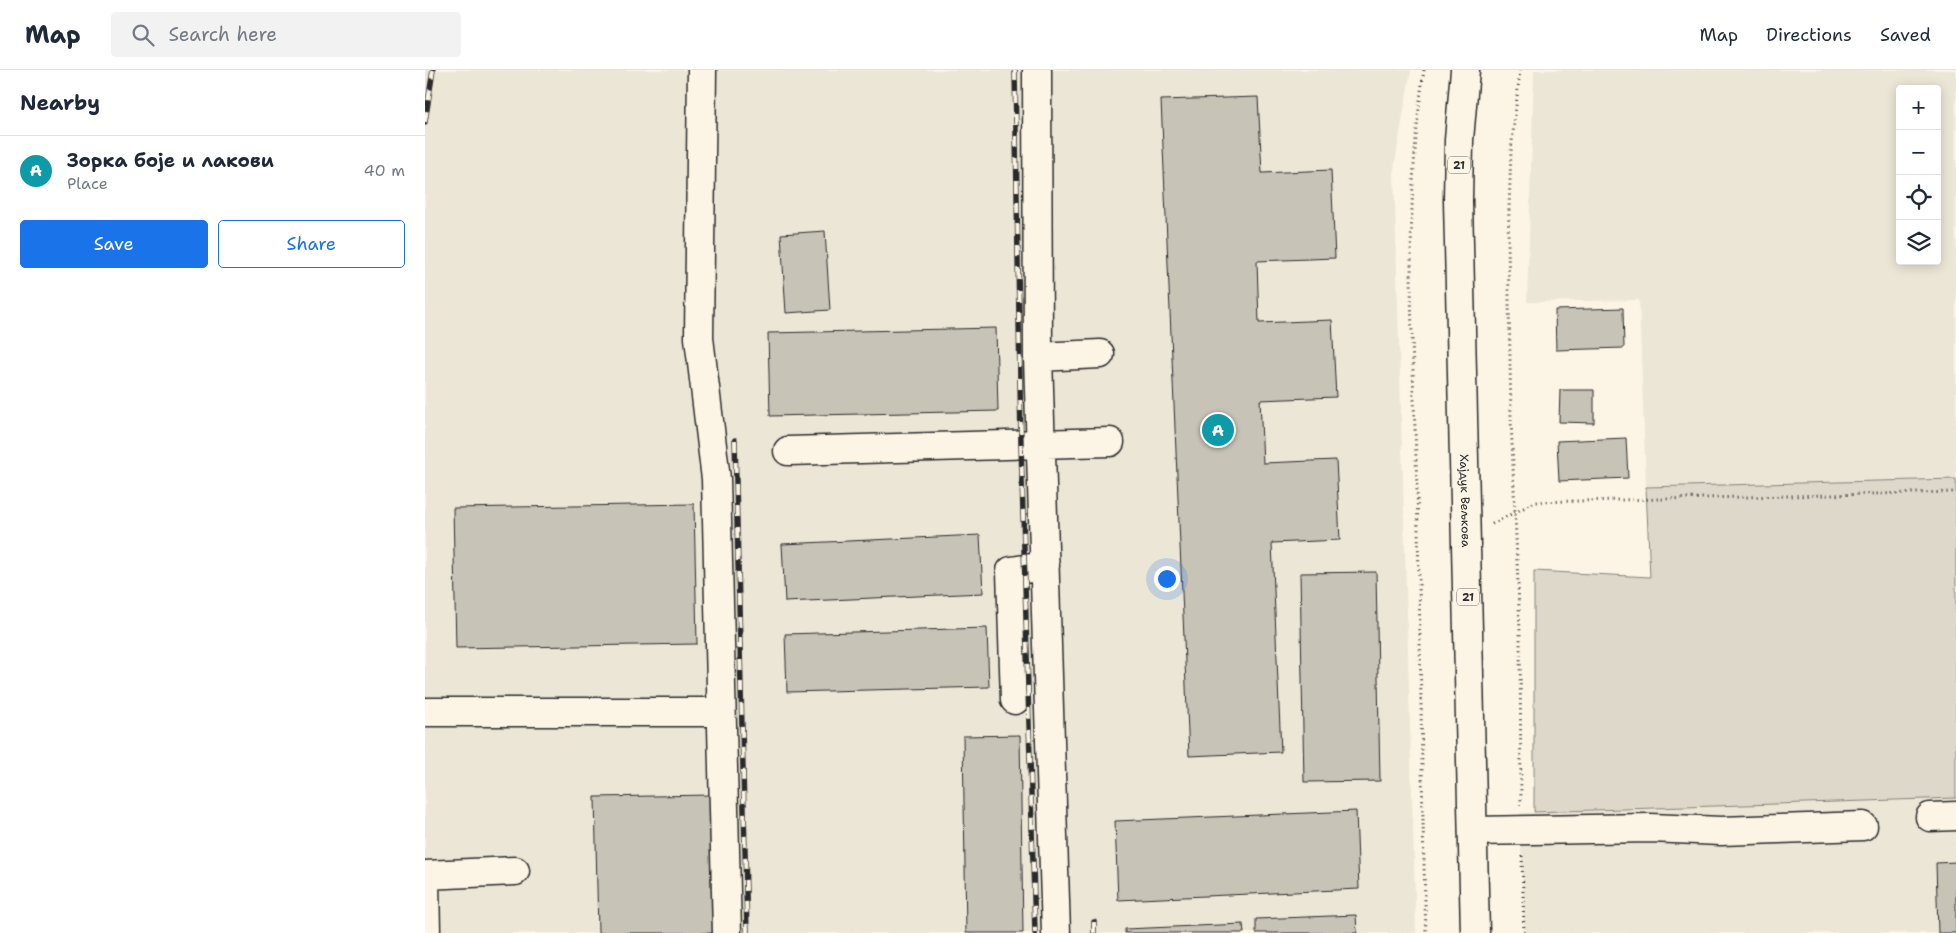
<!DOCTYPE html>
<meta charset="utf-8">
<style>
:root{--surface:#fff;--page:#f2f2f3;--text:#1f2937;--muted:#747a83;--line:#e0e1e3;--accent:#1a73e8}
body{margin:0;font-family:"Shantell Sans",sans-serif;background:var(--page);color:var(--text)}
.controls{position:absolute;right:15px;top:15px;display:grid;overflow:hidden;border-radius:5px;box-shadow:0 2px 12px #0003}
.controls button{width:45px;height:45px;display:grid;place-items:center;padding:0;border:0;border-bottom:1px solid var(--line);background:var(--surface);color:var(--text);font:25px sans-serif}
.you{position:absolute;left:741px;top:508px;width:18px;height:18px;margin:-12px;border:4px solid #fff;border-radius:50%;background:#1a73e8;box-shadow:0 0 0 8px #1a73e833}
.badge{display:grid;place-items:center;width:32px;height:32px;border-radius:50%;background:var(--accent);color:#fff;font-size:16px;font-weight:700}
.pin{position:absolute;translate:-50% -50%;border:2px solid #fff;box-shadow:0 1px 5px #0006}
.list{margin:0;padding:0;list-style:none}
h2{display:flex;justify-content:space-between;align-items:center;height:65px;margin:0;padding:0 20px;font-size:21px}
h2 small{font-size:16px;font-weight:400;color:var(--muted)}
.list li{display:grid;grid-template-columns:32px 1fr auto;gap:15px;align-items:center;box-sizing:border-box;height:70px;padding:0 20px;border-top:1px solid var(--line)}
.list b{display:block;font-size:19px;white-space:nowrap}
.list p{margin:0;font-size:16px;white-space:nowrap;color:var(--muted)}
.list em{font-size:16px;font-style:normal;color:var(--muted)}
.actions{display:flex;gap:10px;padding:15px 20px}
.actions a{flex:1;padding:11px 0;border:1px solid var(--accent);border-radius:5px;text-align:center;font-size:18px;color:var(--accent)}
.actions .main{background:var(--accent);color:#fff}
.icon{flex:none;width:28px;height:28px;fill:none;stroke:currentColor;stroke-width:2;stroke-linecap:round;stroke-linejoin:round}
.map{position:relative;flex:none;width:1531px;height:863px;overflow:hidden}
header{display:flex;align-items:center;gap:30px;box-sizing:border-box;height:70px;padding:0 25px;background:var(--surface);border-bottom:1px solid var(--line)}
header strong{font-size:24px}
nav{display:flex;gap:28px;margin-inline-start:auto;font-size:18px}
.search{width:350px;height:45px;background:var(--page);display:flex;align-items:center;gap:12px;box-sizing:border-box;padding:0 18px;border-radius:5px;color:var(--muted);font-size:19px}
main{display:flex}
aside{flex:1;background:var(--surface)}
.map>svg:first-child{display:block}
.built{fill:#ece6d7;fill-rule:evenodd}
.green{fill:#ded8ca;stroke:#84827a}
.building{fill:#c8c3b7;stroke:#2b2b2b}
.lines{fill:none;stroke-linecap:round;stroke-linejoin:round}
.minor-casing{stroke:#2b2b2b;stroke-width:31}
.major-casing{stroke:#2b2b2b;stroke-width:31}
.path{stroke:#2b2b2b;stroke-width:3;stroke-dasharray:1 4;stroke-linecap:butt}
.minor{stroke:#fcf5e5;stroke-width:28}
.major{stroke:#fcf5e5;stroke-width:28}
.rail-casing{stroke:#2b2b2b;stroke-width:5.5}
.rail{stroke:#fcf5e5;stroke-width:4;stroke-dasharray:11;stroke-linecap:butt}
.labels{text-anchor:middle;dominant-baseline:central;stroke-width:4.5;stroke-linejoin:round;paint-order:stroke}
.shield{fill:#fcf5e5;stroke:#6a6863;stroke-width:1}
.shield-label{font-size:11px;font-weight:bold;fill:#2b2b2b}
.street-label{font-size:12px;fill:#2b2b2b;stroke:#fcf5e5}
</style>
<header>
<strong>Map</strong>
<div class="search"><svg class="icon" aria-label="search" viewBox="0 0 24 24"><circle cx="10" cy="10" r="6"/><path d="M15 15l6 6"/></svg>Search here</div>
<nav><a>Map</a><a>Directions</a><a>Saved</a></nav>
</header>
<main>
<aside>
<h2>Nearby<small></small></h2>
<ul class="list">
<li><span class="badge" style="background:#0f9aa8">A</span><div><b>Зорка боје и лакови</b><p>Place</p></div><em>40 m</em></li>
</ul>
<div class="actions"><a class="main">Save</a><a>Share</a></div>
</aside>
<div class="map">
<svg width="1531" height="863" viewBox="0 0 1531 863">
<rect width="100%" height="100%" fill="#fcf5e5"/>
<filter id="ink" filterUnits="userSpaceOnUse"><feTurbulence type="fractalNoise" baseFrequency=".02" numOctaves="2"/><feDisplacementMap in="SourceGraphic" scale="10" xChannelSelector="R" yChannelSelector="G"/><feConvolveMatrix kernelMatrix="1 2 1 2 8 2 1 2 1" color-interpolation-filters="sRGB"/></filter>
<g filter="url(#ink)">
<path class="built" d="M0,0H986L969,98L991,863H0Z
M1109,0H1531V409L1221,417L1214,230L1102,232ZM1475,19H1512V191H1475Z
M1531,728V863H1099L1095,743Z"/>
<path class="green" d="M1531,409V728L1109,742V501L1225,507L1221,417Z"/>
<path class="building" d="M833,27L837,103L906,100L910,188L832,191L834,253L907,250L911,327L835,330L838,393L911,390L915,470L847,473L856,682L764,686L736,30Z
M400,161L405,240L361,243L356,164Z
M1198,238L1199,278L1131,280L1130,240Z
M571,258L573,341L345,346L343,263Z
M1135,320H1169V353L1134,352Z
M1201,368L1203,408L1134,411L1132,371Z
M269,434L272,574L31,578L28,438Z
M555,465L558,523L360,532L357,474Z
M951,502L955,711L879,712L875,503Z
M562,558L564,617L362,622L360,564Z
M595,665L598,863H541L538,666Z
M287,725L290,863H173L170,727Z
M931,741L934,819L693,830L690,751Z
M1531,792V863H1513L1511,793Z
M931,845L932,863H831V849Z
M818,854L819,863H700V859Z"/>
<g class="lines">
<g class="minor-casing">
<path id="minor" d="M277,0L274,268L291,409L302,863
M612,0L613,287L631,863
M613,287L675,284
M363,381L685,372
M590,630L586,501L620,496
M0,642H296
M1505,747L1531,746
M1048,761L1225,758L1296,761L1438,756
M0,805L90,801
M0,811L1,863"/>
</g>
<g class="major-casing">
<g id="major">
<path id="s1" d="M1040,0L1034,70L1033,131L1050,863"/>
</g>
</g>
<path class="path" d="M999,0C978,139 988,280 992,420C996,568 996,715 1001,863
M1095,0L1086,81L1083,169L1086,349L1095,561L1096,735
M1067,454L1110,432L1531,422
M1097,786L1099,863"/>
<use href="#minor" class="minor"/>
<use href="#major" class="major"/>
<g class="rail-casing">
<path id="rail" d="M590,0L596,374L610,863
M0,52L8,0
M310,370L322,863
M669,852V863"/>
</g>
<use href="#rail" class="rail"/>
</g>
</g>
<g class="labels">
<g class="shield">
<rect x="1023" y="86.5" width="22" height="17" rx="4"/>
<rect x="1032" y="518.5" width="22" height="17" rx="4"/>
</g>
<g class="shield-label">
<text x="1034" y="95">21</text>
<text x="1043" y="527">21</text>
</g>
<g class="street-label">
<text stroke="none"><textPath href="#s1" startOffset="431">Хајдук Вељкова</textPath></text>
</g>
</g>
</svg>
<div class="controls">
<button>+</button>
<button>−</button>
<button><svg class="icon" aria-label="locate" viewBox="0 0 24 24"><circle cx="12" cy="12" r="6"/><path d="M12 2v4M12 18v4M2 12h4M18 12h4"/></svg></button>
<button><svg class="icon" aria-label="layers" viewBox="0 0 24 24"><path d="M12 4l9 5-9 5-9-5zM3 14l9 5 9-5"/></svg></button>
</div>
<div class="you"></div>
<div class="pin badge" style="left:793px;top:360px;background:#0f9aa8">A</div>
</div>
</main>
